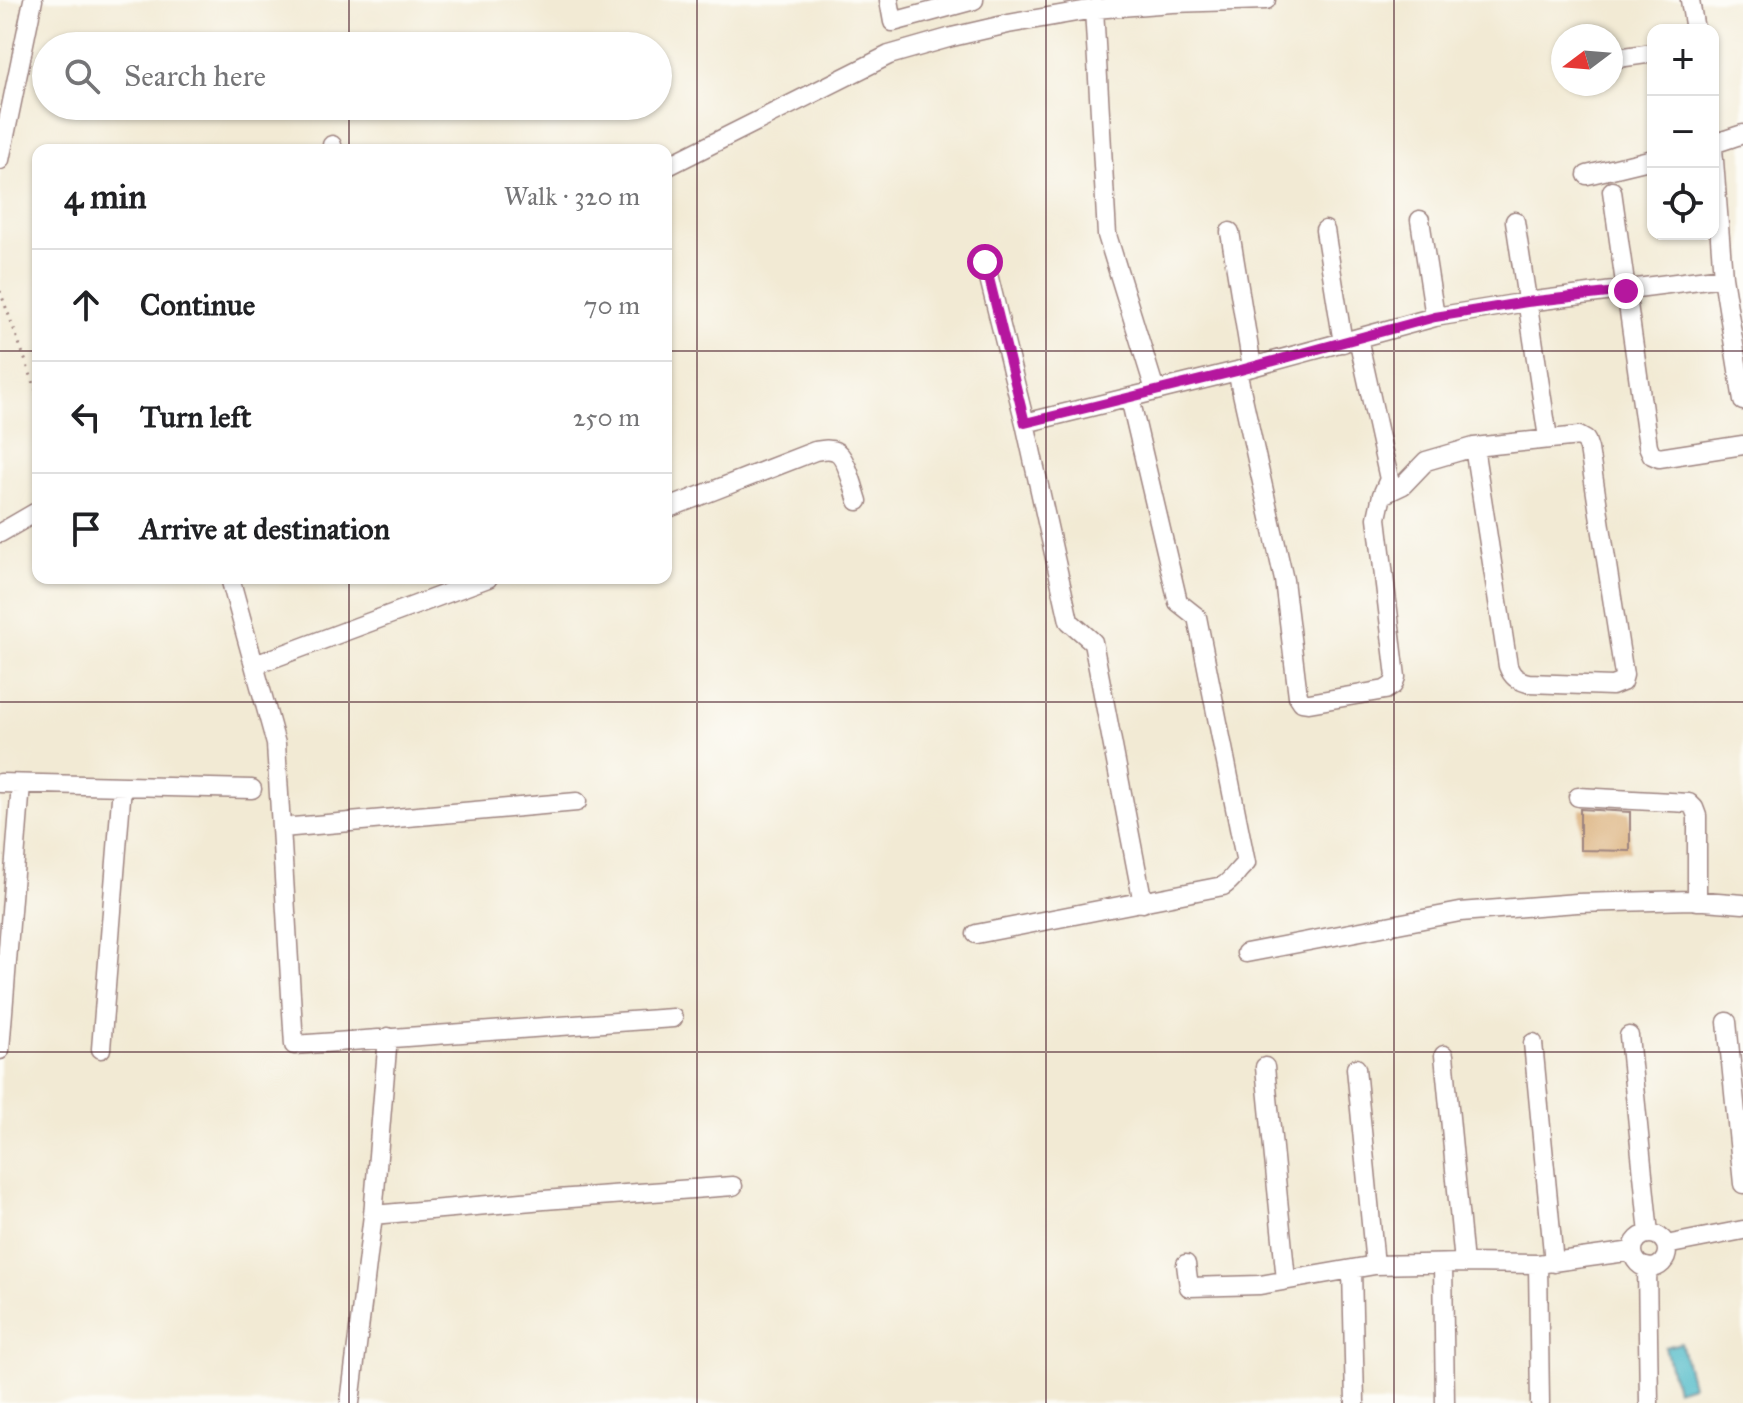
<!DOCTYPE html>
<meta charset="utf-8">
<style>
:root{--surface:#fff;--page:#f6f6f6;--text:#202124;--muted:#757577;--line:#e0e0e0}
body{margin:0;font-family:"IM FELL Great Primer",serif;background:var(--page);color:var(--text)}
.controls{position:absolute;right:24px;top:24px;display:grid;overflow:hidden;border-radius:16px;box-shadow:0 2px 6px #0004}
.controls button{width:72px;height:72px;display:grid;place-items:center;padding:0;border:0;border-bottom:2px solid var(--line);background:var(--surface);color:var(--text);font:40px sans-serif}
.compass{position:absolute;left:1551px;top:24px;width:72px;height:72px;border-radius:50%;background:var(--surface);box-shadow:0 2px 6px #0004;rotate:254deg}
.stop{position:absolute;width:24px;height:24px;margin:-18px;border:6px solid #b5179e;border-radius:50%;background:#fff}
.stop.end{background:#b5179e;border-color:#fff;box-shadow:0 2px 8px #0008}
.list{margin:0;padding:0;list-style:none}
h2{display:flex;justify-content:space-between;align-items:center;height:104px;margin:0;padding:0 32px;font-size:34px}
h2 small{font-size:26px;font-weight:400;color:var(--muted)}
.list li{display:grid;grid-template-columns:52px 1fr auto;gap:24px;align-items:center;box-sizing:border-box;height:112px;padding:0 32px;border-top:2px solid var(--line)}
.list b{display:block;font-size:30px;white-space:nowrap}
.list em{font-size:26px;font-style:normal;color:var(--muted)}
.icon{flex:none;width:44px;height:44px;fill:none;stroke:currentColor;stroke-width:2;stroke-linecap:round;stroke-linejoin:round}
.map{position:relative;flex:none;width:1743px;height:1403px;overflow:hidden}
.search{position:absolute;background:var(--surface);box-shadow:0 2px 6px #0004;left:32px;top:32px;width:640px;height:88px;display:flex;align-items:center;gap:20px;box-sizing:border-box;padding:0 28px;border-radius:44px;color:var(--muted);font-size:30px}
.panel{position:absolute;background:var(--surface);box-shadow:0 2px 6px #0004;left:32px;top:144px;width:640px;height:440px;border-radius:16px}
.map>svg:first-child{display:block}
.water{fill:#4dbac8;stroke:#4c6c7a;stroke-width:2}
.building{fill:#daaf79}
.lines{fill:none;stroke-linecap:round;stroke-linejoin:round}
.minor-casing{stroke:#9e8480;stroke-width:21}
.path{stroke:#9e8480;stroke-width:3;stroke-dasharray:2 6;stroke-linecap:butt}
.minor{stroke:#fff;stroke-width:18}
.route{stroke:#b5179e;stroke-width:10}
.grid{fill:none;stroke:#4a1f2b;stroke-width:2;stroke-opacity:0.55}
</style>
<div class="map">
<svg width="1743" height="1403" viewBox="0 0 1743 1403">
<rect width="100%" height="100%" fill="#fdfcf7"/>
<filter id="ink" filterUnits="userSpaceOnUse"><feTurbulence type="fractalNoise" baseFrequency=".0125" numOctaves="2"/><feDisplacementMap in="SourceGraphic" scale="16" xChannelSelector="R" yChannelSelector="G"/><feConvolveMatrix kernelMatrix="1 2 1 2 8 2 1 2 1" color-interpolation-filters="sRGB"/></filter>
<filter id="wash" filterUnits="userSpaceOnUse"><feTurbulence type="fractalNoise" baseFrequency=".006" numOctaves="4" result="noise"/><feDisplacementMap in="SourceGraphic" scale="32" xChannelSelector="R" yChannelSelector="G"/><feGaussianBlur stdDeviation="1.8" result="paint"/><feColorMatrix in="noise" values="0 0 0 0 0 0 0 0 0 0 0 0 0 0 0 0 0 1.4 0 .05"/><feComposite in="paint" operator="in"/></filter>
<g filter="url(#wash)">
<rect width="100%" height="100%" fill="#f2ead4"/>
<path class="water" d="M1681,1343L1692,1385L1676,1390L1665,1347Z"/>
<g id="blocks">
<path class="building" d="M1580,809L1630,812V851L1580,850Z"/>
</g>
</g>
<g filter="url(#ink)">
<use href="#blocks" fill-opacity="0" stroke="#9e8480" stroke-width="2"/>
<g class="lines">
<g class="minor-casing">
<path id="minor" d="M889,0L893,22L974,0
M1690,0L1695,30
M1094,9L1107,235L1155,390
M1611,59L1653,53
M1713,144L1743,134
M332,145L333,150
M1713,148L1723,277L1743,401
M0,160L33,0
M666,167L889,55L952,37L1008,24L1094,9L1172,3L1266,0
M1587,175L1653,159
M1612,191L1648,446L1652,455L1659,458L1743,445
M1420,220L1435,317
M1515,221L1548,438
M1325,230L1343,343
M1230,232L1252,367
M985,262L1025,423L1069,621L1093,642L1143,903
M1237,371L1284,580L1298,696L1302,702L1309,703L1385,690L1393,685L1396,677L1377,518L1382,495L1389,479L1358,338
M1025,423L1237,371L1435,317L1527,302L1723,277
M1579,436L1586,440L1589,449L1624,675L1622,682L1612,686L1528,683C1517,680 1512,677 1508,666L1474,447Z
M1382,495L1403,485L1426,461L1474,447
M666,509L815,451C821,450 829,448 835,451C846,455 854,489 858,501
M0,533L38,511
M230,578L276,744L294,1045L673,1018
M255,665L488,578
M0,783L252,789
M1578,797L1689,803L1694,808L1697,816V901
M282,828L577,802
M976,934L1223,886C1233,880 1237,870 1246,863L1197,617L1178,602L1130,398
M1246,953L1460,912L1577,903L1692,900L1743,904
M1727,1022L1743,1184
M1629,1036L1649,1234
M1533,1043L1554,1263
M101,1049L122,786
M0,1050L21,784
M1444,1055L1464,1263
M1265,1067L1286,1280
M1356,1068L1375,1265
M373,1215L544,1200L733,1186
M1633 1251a17 17 0 1 1 34 0a17 17 0 1 1-34 0Z
M1666,1245L1743,1230
M1186,1264L1189,1287L1260,1285L1375,1265L1464,1263L1538,1264L1633,1251
M1443,1264L1445,1403
M1538,1264L1540,1403
M1647,1267L1649,1403
M1352,1269L1355,1403
M350,1403L373,1215L388,1037"/>
</g>
<path class="path" d="M0,291L38,395"/>
<use href="#minor" class="minor"/>
</g>
</g>
<g class="lines" filter="url(#ink)">
<path class="route" d="M985,262L1025,423L1237,371L1435,317L1527,302L1626,291"/>
</g>
<path class="grid" d="M349,0V46M697,0V1403M1046,0V1403M1394,0V1403M349,106V150M0,351H38M666,351H1743M349,578V1403M0,702H1743M0,1052H1743"/>
</svg>
<div class="controls">
<button>+</button>
<button>−</button>
<button><svg class="icon" aria-label="locate" viewBox="0 0 24 24"><circle cx="12" cy="12" r="6"/><path d="M12 2v4M12 18v4M2 12h4M18 12h4"/></svg></button>
</div>
<svg class="compass" viewBox="-18 -18 36 36"><path d="M0-13l5 13h-10z" fill="#e53935"/><path d="M0 13l5-13h-10z" fill="#757577"/></svg>
<div class="stop" style="left:985px;top:262px"></div>
<div class="stop end" style="left:1626px;top:291px"></div>
<div class="search"><svg class="icon" aria-label="search" viewBox="0 0 24 24"><circle cx="10" cy="10" r="6"/><path d="M15 15l6 6"/></svg>Search here</div>
<section class="panel">
<h2>4 min<small>Walk · 320 m</small></h2>
<ul class="list">
<li><svg class="icon" aria-label="ahead" viewBox="0 0 24 24"><path d="M12 20V5M6 11l6-6 6 6"/></svg><div><b>Continue</b></div><em>70 m</em></li>
<li><svg class="icon" aria-label="left" viewBox="0 0 24 24"><path d="M17 20v-9H6M10 6l-5 5 5 5"/></svg><div><b>Turn left</b></div><em>250 m</em></li>
<li><svg class="icon" aria-label="arrive" viewBox="0 0 24 24"><path d="M6 21V4h12l-3 4 3 4H6"/></svg><div><b>Arrive at destination</b></div></li>
</ul>
</section>
</div>
